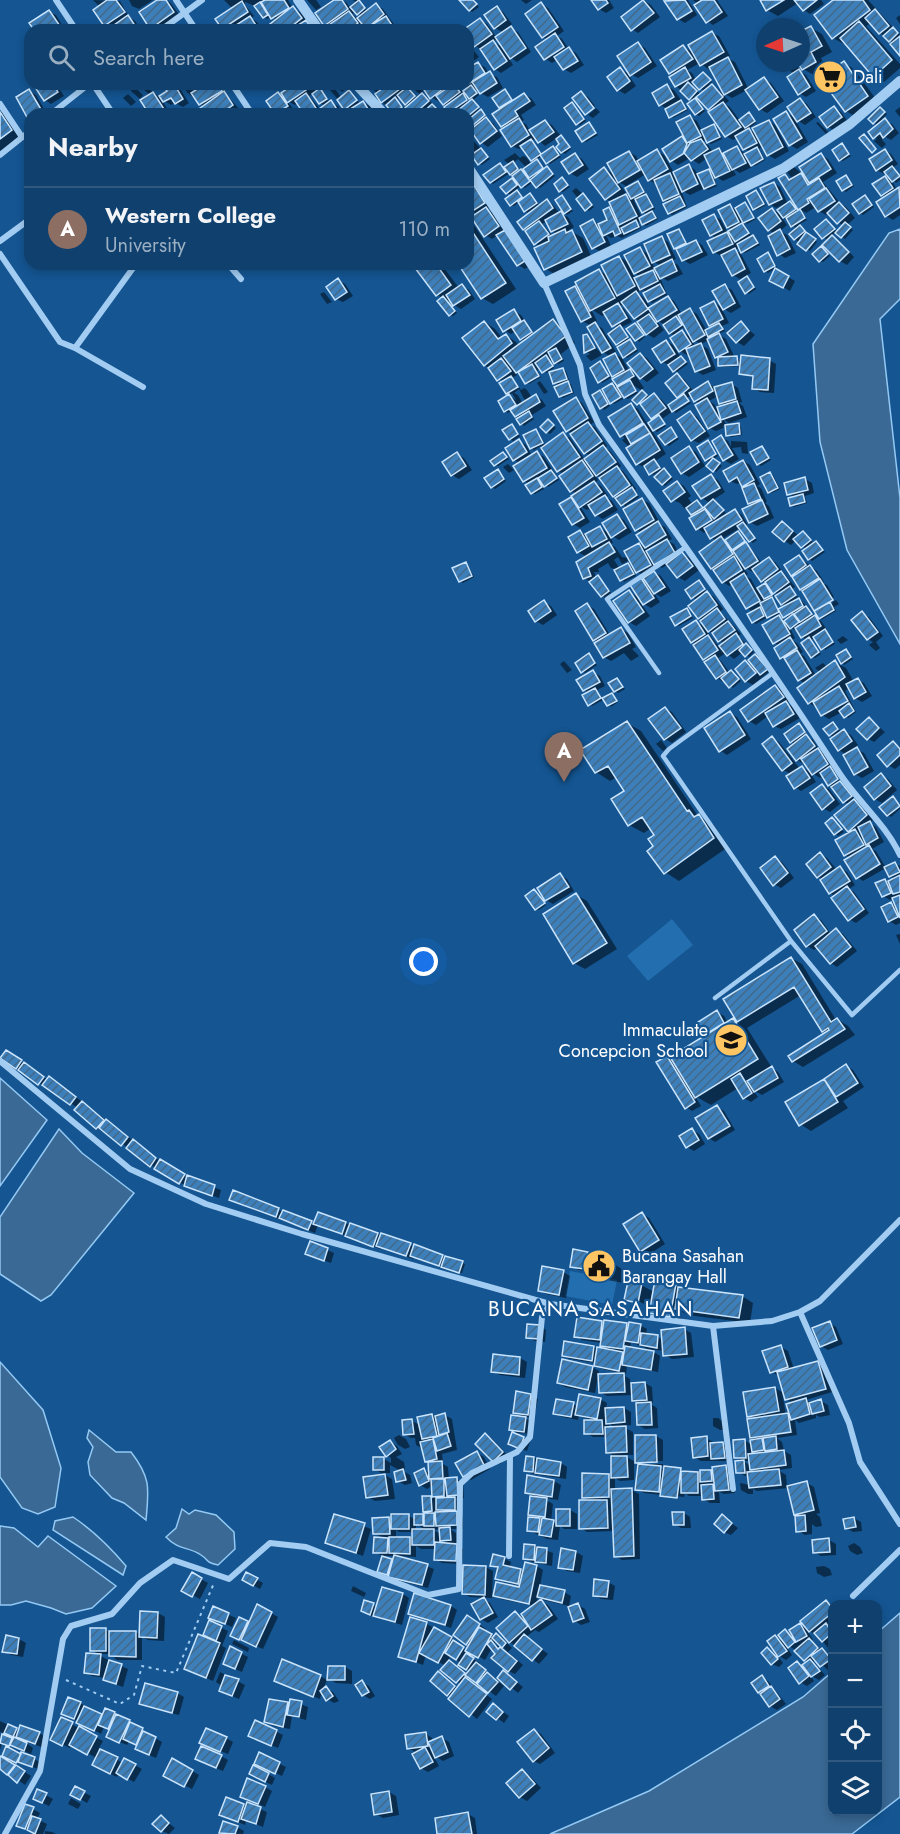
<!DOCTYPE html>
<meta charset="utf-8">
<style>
:root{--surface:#0f406e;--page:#1d4b76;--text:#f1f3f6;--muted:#9bafc2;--line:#2f5981;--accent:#ffc562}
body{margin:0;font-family:Jost,sans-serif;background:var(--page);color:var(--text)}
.controls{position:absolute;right:18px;bottom:18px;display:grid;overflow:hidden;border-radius:12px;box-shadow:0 3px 9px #0003}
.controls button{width:54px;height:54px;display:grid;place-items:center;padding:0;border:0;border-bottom:2px solid var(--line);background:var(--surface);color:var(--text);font:30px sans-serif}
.compass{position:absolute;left:756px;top:18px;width:54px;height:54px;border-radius:50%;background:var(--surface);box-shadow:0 3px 9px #0003;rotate:267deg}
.you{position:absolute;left:424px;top:962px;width:21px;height:21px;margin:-15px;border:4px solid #fff;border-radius:50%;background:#1a73e8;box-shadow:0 0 0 9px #1a73e833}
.badge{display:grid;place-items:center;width:39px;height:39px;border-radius:50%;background:var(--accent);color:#fff;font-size:20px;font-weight:700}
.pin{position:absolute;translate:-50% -50px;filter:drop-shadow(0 2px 3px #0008)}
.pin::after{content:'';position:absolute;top:32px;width:21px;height:18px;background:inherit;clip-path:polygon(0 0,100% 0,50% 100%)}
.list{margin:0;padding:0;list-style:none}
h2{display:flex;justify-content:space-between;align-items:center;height:78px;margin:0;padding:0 24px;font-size:26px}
h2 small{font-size:20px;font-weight:400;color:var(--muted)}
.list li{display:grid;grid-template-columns:39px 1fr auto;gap:18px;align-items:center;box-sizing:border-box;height:84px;padding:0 24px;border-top:2px solid var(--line)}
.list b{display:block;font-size:22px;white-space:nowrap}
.list p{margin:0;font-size:20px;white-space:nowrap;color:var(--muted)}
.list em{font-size:20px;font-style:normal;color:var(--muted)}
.icon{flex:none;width:33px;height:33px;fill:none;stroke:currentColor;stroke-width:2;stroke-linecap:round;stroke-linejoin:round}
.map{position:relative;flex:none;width:900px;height:1834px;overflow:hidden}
.search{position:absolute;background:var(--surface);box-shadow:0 3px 9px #0003;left:24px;top:24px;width:450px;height:66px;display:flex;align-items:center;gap:15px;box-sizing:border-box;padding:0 21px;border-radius:18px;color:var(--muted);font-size:22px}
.panel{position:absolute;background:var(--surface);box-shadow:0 3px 9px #0003;left:24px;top:108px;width:450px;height:162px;border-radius:18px}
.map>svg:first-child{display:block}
.green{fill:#236eaf}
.water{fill:#3a6995;stroke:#94c9f4;stroke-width:1.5}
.shadow{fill:#0007;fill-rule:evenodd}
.building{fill:url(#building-hatch);stroke:#c9e4fc;stroke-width:1.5}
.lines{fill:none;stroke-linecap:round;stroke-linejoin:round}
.path{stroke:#a2ccf1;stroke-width:2;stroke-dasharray:3 4.5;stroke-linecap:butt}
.service{stroke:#a2ccf1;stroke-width:4.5}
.minor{stroke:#a2ccf1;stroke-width:6}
.tertiary{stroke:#a2ccf1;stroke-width:10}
.labels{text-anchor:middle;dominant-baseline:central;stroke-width:4.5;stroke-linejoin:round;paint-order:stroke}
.poi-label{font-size:18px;fill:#fff;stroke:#145592;text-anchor:start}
.quarter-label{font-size:21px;letter-spacing:1.5px;fill:#fff;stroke:#145592}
</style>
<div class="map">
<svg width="900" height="1834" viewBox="0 0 900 1834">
<defs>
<pattern id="building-hatch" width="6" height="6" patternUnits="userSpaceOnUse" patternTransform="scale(1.5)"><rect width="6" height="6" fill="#3d7fba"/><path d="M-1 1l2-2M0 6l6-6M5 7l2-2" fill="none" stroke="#446888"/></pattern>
</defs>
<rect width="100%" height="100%" fill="#145592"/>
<path class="green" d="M672,919L693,945L648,981L627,956Z
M570,1271L617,1280L612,1305L565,1296Z"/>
<path class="water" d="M900,229V299L880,319L900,498V644L847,550L820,442L813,344L889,233Z
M0,1078L47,1120L0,1186Z
M59,1129L82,1153L134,1193L51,1295L41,1301L0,1274V1217Z
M0,1362L43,1410L61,1468L55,1507L38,1514L22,1508L0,1477Z
M89,1430L116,1452H131C151,1478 149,1488 146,1520L124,1503L112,1498L90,1475L88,1462L93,1447L87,1438Z
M182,1509L189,1514L195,1510L216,1515L234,1532L235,1549L218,1565C205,1562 210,1561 201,1555C188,1546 179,1551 166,1537L176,1528Z
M73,1517C94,1531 110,1547 126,1566L123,1575L53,1530L55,1521Z
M0,1526L14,1528L38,1547L48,1536L116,1586L92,1608L66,1614L51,1608L26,1601L11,1605H0Z
M900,1613V1797L852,1834H550L649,1791L803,1697L832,1672V1812H878V1632Z"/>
<path class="shadow" d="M93,0L120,1L129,17L135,21L141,30H110L112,29L105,25L95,10L100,7Z
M129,0H153L139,9L132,6Z
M160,0L170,2L180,16L160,30H155L151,28Z
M224,0H288L292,7L300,12L315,30H276L277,20L271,16L267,19L264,17L257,7L245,2V5L254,16L251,18L257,22L263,30H227L223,28L233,9Z
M307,0H316L321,7L316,10Z
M336,0L346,2L351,9L357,3L353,0H360L359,1L368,11L376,5L383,9L398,30H371L366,26L361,29L363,30H330L325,25ZM356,12L362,16L358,19L352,14Z
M461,0H473L479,7L472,12Z
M521,0H532L526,4Z
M593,0H609L614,8L606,13L599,9Z
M668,0H688L697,15L685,23L678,19L666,1Z
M693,0H717L728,16L713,25L707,21L698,4Z
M761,0H821L824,4L810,14L804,10L798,3L778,16L767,10Z
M835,0H868L900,35V54L893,43L880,33L871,23L866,26L900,64V68L884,82L874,76L846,43L844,44L833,38Z
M644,1L651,5L660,17L638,33L632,29Z
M541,4L548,8L564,31L557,36L562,39L569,49L576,53L584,65L571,73L564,69L558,59L552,63L546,59L537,47L548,40L543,37Z
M497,8L503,12L512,24L509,27L518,32L531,52L517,62L507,55L513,65L501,73L495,69L482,50L476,46L468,35V30H466L480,20L487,24L497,38L504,33L495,28ZM498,38L504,48L493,42Z
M49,12L56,15L65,30H35Z
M900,15V24L896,18Z
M409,26L414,30H403Z
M811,28L822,34L832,52L821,58L826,68L814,75L803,69L800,63L801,31Z
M712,33L719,36L730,56L727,58L735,62L749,90L764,79L771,83L784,101L767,113L760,109L747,90L732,98L725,94L711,67L708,69L700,63L687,70L692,73L696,80L704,73L706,75L712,82L709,84L719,90L729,101L725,104L730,107L740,121L749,114L751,116L756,123L748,129L757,134L769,121L775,125L789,151L775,159L768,155L763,146L759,149L765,160L755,166L750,163L752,167L740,173L733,169L736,175L723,181L713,175L717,186L708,190L705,188L690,195L681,190L687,207L672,215L669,213L670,203L664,200L656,184L649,180L646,174L626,186L617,181L626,193L624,194L631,199H633L627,189L638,183L641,185L646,194L645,195L649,197L655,209L650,211L655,214L658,219L646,226L641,221L638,222L641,228L622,238L617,236L611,238L606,235L611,246L600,251L593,248V221L600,225L609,220V209L615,213L610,201L606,199L605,169L616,175L629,152L636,156L639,162L657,151L664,155L674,173L689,166L695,170L698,175L709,171L715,174L707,158L699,164L690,158L678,165L672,161L664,149L682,138L688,141L690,117L697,121L702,131L714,126L717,128L722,139L711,144L705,140L703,142L708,145L713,152L719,150L725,153L737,147L746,155L750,152L745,149L738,137L733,140L726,136L710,113L712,111L697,95L694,99L698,101L705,111L699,116L696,114L694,101L676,86L674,76L670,73L683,47L695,53ZM695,83L705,92L701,95L691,85ZM637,199L643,212L648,215L642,218L634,201Z
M468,44L479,57L468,65Z
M638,44L645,48L657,66L638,78L631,74Z
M785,63H795L799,69L797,70L806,75L816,91L806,97L799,93L795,74L790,71Z
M844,63L854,69L878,102L856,117L846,111Z
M478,64L485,67L489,74L497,77L503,88L488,97L475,90L479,95L473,100L464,95L470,103L472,100L475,102L479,110L487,117L485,119L493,123L502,136L488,147L482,143L476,136L472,139L490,159L482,165L479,163L475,153L468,147V128L471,131L477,127L468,120V114H461L458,110L452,114L441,99L438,101L431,97L425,90L420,93L429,99L434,106L447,114H396L382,102L378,94L369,85L405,84L417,99L422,95L417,92L410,84H423L427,89L434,84H457V87L463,92L469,88L463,84H468V70ZM400,97L409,106L405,109L397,100Z
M620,69L627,73L636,86L625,94L618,90Z
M35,84H56L64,96L51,104L45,100Z
M164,84H177L189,103L183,107L175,103L171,105L161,99L170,113L150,114V95L143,89L146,87L160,97L169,91Z
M182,84H222L227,95L239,109L235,112L238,114H200L204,107L187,92Z
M285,84H327L319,89L323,92L330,103L338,106L343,114H324L323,112L320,114H306L298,103L295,105L287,101L294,110L289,114H277L268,101L278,94L287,99L290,89ZM314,93L320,103L325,106L320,109L309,96Z
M328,84H351L342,92L335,84L331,87L335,89L342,98L349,92L352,94L360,104L363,103L370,106L374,114H350L330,90L332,88L328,85Z
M667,86L674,90L688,110L673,118L666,108L660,105Z
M134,87L143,95L140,99L131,91Z
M29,91L36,95L47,114H30L29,117L18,97Z
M505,91L514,102L525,95L531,98L536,105L521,115L524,120L521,122L526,124L530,131L545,121L552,125L571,149L565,154L562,152L558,147L561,144L557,138L545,146L536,138L532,141L542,155L553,148L561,157L550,164L542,156L536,160L545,170L547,168L550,170L555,176L540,188L533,182L525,188L521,186L515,190L524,199L531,195L533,197L540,206L547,201L553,205L560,214L568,217L574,227L569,230L583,238L592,258L556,275L546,269L541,247L535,243L528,231L524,229L530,214L525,211L519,202L514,206L511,205V196L503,188L515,178L510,173L493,184L491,182L500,165L505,169L510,165L504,160L515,153L520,158L523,156L526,157L532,165L536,162L532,160L523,147L519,149L512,146L506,128L502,126L503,109L500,107ZM518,159L527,168L530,177L534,179L530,181L513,163ZM547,221L552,231L557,234L553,236L542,224Z
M581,93L588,97L595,106L586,112Z
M128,94L136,102L131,106L123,98Z
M801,100L807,104L816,117L805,125L794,118L808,142L797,149L790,145L786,113L797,119Z
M572,104L586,121L580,125L577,124Z
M900,107V117L895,111Z
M596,108L600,112L593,118L588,115Z
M834,108L841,112L848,122L835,131L828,127Z
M131,110L134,111L136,114H128L127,113Z
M269,110L273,114H264Z
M0,111L7,115L22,136L0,152Z
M883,111L887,114L882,119L892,124L899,133L891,140L886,137L882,140L886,144L882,148L874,141L877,139L874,137L878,125L874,123Z
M818,122L828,132L826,134L816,123Z
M589,124L598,135L586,142L583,141Z
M842,145L851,156L843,161L840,160Z
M885,150L891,154L898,164L892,168L900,176V180L896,183L886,172L884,174L877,170Z
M575,155L582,159L589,169L577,177L570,173Z
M821,155L828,159L837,173L823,182L840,203L846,207L855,218L847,225L853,230L845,239L836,232L831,236L839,241L854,257L847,265L840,261L828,241L816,229L826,220L837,232L843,226L829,213L826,215L819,211L816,207L806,213L801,210L807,220L798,225L817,242L810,251L795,239L797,229L779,214L787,225L780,231L787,235L796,253L785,258L779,254L775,234L769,230L772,209L783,216L787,205L786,203L776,208L770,204L774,183L780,187L788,204L790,203L798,207L785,176L794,181L787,172L794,167L801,173L799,174L809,180Z
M468,175L491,207L487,209L493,213L531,265L525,269L518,265L498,235L492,239L485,235L478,215L472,211L468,206Z
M846,177L854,186L846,192L843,190Z
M885,177L892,181L897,190L900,189V215L893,220L886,216V197L882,195Z
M562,179L570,187L563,192L560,191Z
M576,188L586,197L594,207L589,211L572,191Z
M756,192L766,205L757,210L754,209Z
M865,196L874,207L863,215L860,213Z
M562,197L573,211L567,215L557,200Z
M745,204L756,219L747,224L742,221L752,237L756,238L760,245L745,253L740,247L735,250L741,254L751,273L740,279L733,275L723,255L721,256L714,252L709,242L717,238L711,235L714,216L721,220L728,234L734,238L733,230L728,227L730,206L735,209Z
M468,216L516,289L493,304L482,298L459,264H468Z
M678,230L681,232L688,245L696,241L702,245L708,255L690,264L683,260L675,248Z
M662,238L668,242L676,259L671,261L678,265L683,274L668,281L660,277L667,295L652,303L649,301L647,292L643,290L636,293L643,297L651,308L668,297L674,301L682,314L690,310L697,314L707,331L714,327L710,325L714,303L723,308L725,286L732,290L741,307L731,313L721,307L729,323L722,326L725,331L718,334L726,339L735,358L742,361L769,360L776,364L774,393L760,392L753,388L754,378L741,373L742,366L723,367L720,365V358L716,356L709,340L701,344L690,338L696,347L701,345L708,349L716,370L703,375L696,371L689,353L687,355L680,351L675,336L670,333L664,324L656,320L664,330L654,338L647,334L640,322L635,318L625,304L620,306L624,309L632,322L620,328L631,344L633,342L638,351L627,358L625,356L621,346L617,344L619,328L613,325L606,314L602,316L591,309L597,321L593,323L602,328L616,352L613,353L622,358L629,371L633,372L644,388L641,390L634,386L638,393L628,399L620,394L623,399L614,404L609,401L612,385L620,389L614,379L617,378L613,376L611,357L603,352L592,326L582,321L575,288L582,292L599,271L608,275L619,257L630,263L640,249L650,255ZM651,260L661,266L655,269ZM657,269L660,276L652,271ZM631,271L641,277L636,279ZM654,314L658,321L650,316ZM680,316L686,326L684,327L676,318ZM686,326L693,338L679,330Z
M824,250L830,256L823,262L820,261Z
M768,254L777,267L768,273L765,271Z
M347,264H356L357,265L352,268Z
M414,264H441L459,288L462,286L469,290L475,299L461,309L454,305L450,299L448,302L457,313L453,316L450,315L443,298L437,295Z
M776,270L795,281L790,291L771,280Z
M747,278L756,289L749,294L746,292Z
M338,280L345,284L353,296L343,302L336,299Z
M324,292L332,302L327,304L320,294Z
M514,311L521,315L534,335L553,321L564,327L575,343L561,354L564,361L558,364L553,359L550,361L554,368L546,373L541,368L537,371L541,377L529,384L522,375L513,370L517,375L512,378L521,390L524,388L527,390L532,398L536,396L542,400L546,406L532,415L534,419L524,426L512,410L508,413L505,411L509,396L516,400L512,393L510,395L507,393L503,382L485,365V322L495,329L502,338L506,335L516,342L519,346L525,341L521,339L516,331L511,334L504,330ZM519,389L524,399L528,401L523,404L518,395L514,393Z
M741,323L755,335L744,346L737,342Z
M637,327L645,337L639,342L628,330Z
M586,335L602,355L591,361L586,356L590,354L586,352Z
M666,341L673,345L681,358L684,359L688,364L677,372L670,365L662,362Z
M640,354L647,358L659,373L647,382L641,378Z
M600,363L611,378L602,383L599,381Z
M563,369L566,371L569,380L566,382L571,384L574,393L563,398L560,396V386L554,383Z
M677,375L684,379L694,392L708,383L714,387L731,384L738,388L742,402L739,403L743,406L747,417L729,423L723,419L726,424L722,427H725L716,431L709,428L700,404L695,401L692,395L687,398L691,403L676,413L673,411L662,419L666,426L657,432L650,427L666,454L655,461L662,470L653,475L646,466L644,467L637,464L630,448L622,440L625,438L621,436L631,405L638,409L648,425L656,419L642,405L638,404L634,400L645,393L650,399L654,395L661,399L668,407L681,398L678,396ZM718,396L720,403L725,406L717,409L714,404L709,401Z
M540,381L548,392L544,394L537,383Z
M600,392L610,406L604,410L594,395Z
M576,399L582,403L594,422L590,425L595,427L607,446L605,448L610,451L621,466L618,468L623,471L636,489L635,490L639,497L626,506L628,508L642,500L649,503L661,525L665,527L672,539L668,541L674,544L680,556L683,554L689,558L699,570L685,581L678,577L669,564L662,568L654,564L657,569L652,571L661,576L671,591L661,597L654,593L660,602L651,608L639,601L650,616L636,626L629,622V592L641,599V580L649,584L647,577L637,572L639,544L647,549L638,536L643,533L636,530L627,508L614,496L602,478L594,473L598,480L595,483L601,486L608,496L606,497L612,501L618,510L603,519L596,515L591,508L587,510L580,506L590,522L580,528L573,524L571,499L578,503L577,494L571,491L564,474L558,471L541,446L534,450L531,448L536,430L538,432L546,446L563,434L570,438L585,460L590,456L585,453L573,434L567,430Z
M691,413L697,417L710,436L699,443L692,440Z
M551,423L556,428L550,434L542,427Z
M512,425L520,436L513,441L510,439Z
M739,425L741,427L742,435L731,437L728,435Z
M671,429L679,439L669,446L666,444Z
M721,437L728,441L731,447V441L747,442L748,454L742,453L741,447L732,448L739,459L731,464L724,460Z
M519,441L526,445L532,456L537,453L544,457L559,480L548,487L540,478L538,479L544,489L535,494L532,493L529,484L524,481L520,463L514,460Z
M708,442L718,456L713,459L722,466L716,472L714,471L711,463L706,460Z
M762,447L771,460L761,466L758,464Z
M689,448L696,452L705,466L689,477L682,473Z
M503,453L509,459L498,466L495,465Z
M457,454L464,458L472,470L459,479L452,475Z
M743,461L750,465L760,484L757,486L761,488L767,502L765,503L769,506L774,518L757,526L750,522L754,506L749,503L747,488L742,482L737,484L730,481Z
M508,464L514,470L509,473L503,467Z
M664,470L673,479L665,486L663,484Z
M498,471L506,481L495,489L492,487Z
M770,473L773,475L780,489L772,493L769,492Z
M711,476L718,480L725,492L713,500L726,513L717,520L736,511L742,515L747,524L746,525L757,540L753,543L750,541L740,528L722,539L726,541L739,533L762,563L769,559L775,562L795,587L792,589L798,597L796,598L802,601L814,617L821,621L827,630L825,631L835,644L825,650L815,637L811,640L821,654L815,658L812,657L807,640L802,637L796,628L794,630L789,626L795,638L792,640L797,643L803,652L800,654L804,656L817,677L821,673L815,668L823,663L827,667L835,662L846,668L854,682L858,680L864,683L872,696L862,702L855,698L849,688L845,691L856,712L848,718L842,712L829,719L822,715L818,708L809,703L806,684L799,680L788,661L781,658L780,646L774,643L779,617L786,621L789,619L782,613L771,618L765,614L766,618L756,624L753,622L754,612L747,608L733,584L729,586L723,582L712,568L717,541L711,538L707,531L704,533L698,529L695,516L688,508L685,509L680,503L672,500L677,482L684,486L691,496L688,498L693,505L697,502L704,509L710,503L702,498L695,486ZM743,567L753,572L755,571L762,581L767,584L757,590L751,579L745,576L748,574ZM770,590L779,595L782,604L786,607L779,611L774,601L770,598L774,596Z
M805,479L812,483L814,493L805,496L807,503L794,507L791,505L794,497L789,494Z
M617,516L624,520L632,532L619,540L609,534L613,543L610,544L615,547L622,557L627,558L628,561L622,564L618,557L614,560L620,569L628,565L631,566L636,576L624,582L615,569L611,568L608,563L598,569L599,572H594L596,578L601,579L611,593L605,598L591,582L584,578L587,557L578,552L580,532L586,535L600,528L611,534Z
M782,523L799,536L803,532L806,534L814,544L817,543L819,545L825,552L812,561L809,559L804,551L807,550L796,540L791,545L785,541Z
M799,557L817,571L824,582L823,583L827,585L834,597L817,608V612L836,600L839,604L834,607L836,611L821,620L801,589L795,577L792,574Z
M465,564L468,566L474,577L463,583L460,581Z
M699,581L706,592L714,597L723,609L720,612L735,627L741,634L738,636L754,652L749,657L743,652L734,659L726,653L718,658L721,661L730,673H734L741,681L733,688L725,681L723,682L717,678L708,661L704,659L697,644L692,642L696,622L706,627L703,620L699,618L697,601L687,590ZM705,629L714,634L724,644L719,647Z
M544,602L551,606L557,615L543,625L536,621Z
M587,605L594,609L610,635L621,629L628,633L636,647L632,649L639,656L631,661L624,653L611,661L604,657L598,642L594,640Z
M687,610L693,618L679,626L676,624Z
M862,613L869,617L883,636L876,642L880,648L876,651L869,645L873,642L868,639Z
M843,636L848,640L841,644L837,640Z
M846,651L853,659L844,665L838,656Z
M589,655L597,665L585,673L582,671Z
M756,655L770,671L753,685L746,681L745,662L756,668Z
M564,661L572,670L567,673L560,664Z
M593,672L600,676L605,686L597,690L603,700L612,694L618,702L611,707L605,699L592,706L589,705V693L584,690Z
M617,679L625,689L618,693L615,691Z
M775,686L782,690L789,701L787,703L793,707L800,718L781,729L774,726L768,716L756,725L749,721Z
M665,708L672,712L686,732L672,743L665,739Z
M730,713L737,717L751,739L727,755L721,751Z
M869,719L885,732L874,742L867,738Z
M627,723L641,731L698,816L713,824L728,847L679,881L665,872L655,847L656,835L651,828L644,833L629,825L626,791L617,777L610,781L596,772Z
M833,723L842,733L844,731L851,735L858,745L854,748L864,753L874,771L862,778L855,774L847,755L839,750L834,738L830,735Z
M799,725L807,734L805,735L813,740L820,751L825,754L840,781L839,782L843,784L854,798L852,800L860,805L873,820L869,823L876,827L884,842L872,849L876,851L886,868L863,881L857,877L850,858L845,855L852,832L849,830V804L844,802L823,775L820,778L809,771L816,782L801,791L795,787L791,774L783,770L772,738L779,742L800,769L802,767L813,774L805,762L804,764L797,760L795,744L791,742Z
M661,740L667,748L663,751L656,744Z
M893,743L900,747V765L895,769L888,765Z
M881,775L888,779L897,790L882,803L875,799Z
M822,785L829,789L840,804L830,812L823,808Z
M893,798L900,804V809L891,817L888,815Z
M832,819L844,832L838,836L827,823Z
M820,854L827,858L837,870L840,868L847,872L855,885L849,889L854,892L869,913L856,923L849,919L835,896L830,893L823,880L818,877Z
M775,858L782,862L794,878L781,888L774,884Z
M895,864L900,866V923L896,925L889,921L891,904L897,907L893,898L890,900L883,896L885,880L888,882L895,879L890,876Z
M560,875L567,879L574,891L553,904L546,900Z
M534,890L546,905L539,910L536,909Z
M576,895L587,901L617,949L585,969L574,963Z
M814,916L821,920L831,934L836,930L843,934L857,951L837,967L831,963L818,947L814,950L807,946Z
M900,934V944L896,935Z
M791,958L802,964L836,1020L837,1019L848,1026L855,1035L803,1067L793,1061L827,1033L823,1031L801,995L747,1028L772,1068L778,1072L784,1082L762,1095L753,1090L758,1097L751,1102L744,1098L738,1088L711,1105L695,1096L701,1106L692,1111L686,1107L667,1057L675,1062L706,1036L704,1035L717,1012L724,1016L728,1023L733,1020L740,1024L725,999Z
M7,1052L48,1080L56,1082L160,1161L188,1178L221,1190L219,1198L186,1186L151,1165L104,1130L103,1132L97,1128L78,1108L16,1068Z
M846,1066L853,1070L864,1087L843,1101L848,1108L811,1131L800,1124L787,1103Z
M717,1107L724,1111L735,1130L715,1142L709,1138Z
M692,1130L699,1134L705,1144L694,1151L687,1147Z
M234,1192L315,1225L319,1214L462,1263L465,1264L462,1273L414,1257L413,1259L381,1247L380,1249L318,1225L315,1233L238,1203Z
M642,1214L649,1218L665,1244L648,1255L641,1251Z
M311,1243L334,1253L331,1263L307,1254Z
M587,1253L593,1259L611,1262L625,1271L623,1283L602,1279L590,1272L579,1270L572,1266Z
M563,1272L570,1276L566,1298L546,1294L539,1290Z
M641,1285L654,1292L675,1286L680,1288L742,1296L753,1303L750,1323L687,1315L682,1312L681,1322L661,1318L651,1312V1308L633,1298L631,1301L642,1307L626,1300Z
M578,1319L605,1324L640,1325L647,1329L646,1335L658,1337L663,1340L684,1329L691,1333L694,1357L672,1359L665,1355L664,1351L648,1349L631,1342L630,1349L654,1352L660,1356L658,1372L627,1366L626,1374L602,1369L596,1366V1363L570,1359L563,1356L594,1347L598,1350L612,1351L602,1345V1343L582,1340L576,1336Z
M829,1323L836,1327L843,1344L828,1350L821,1346Z
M540,1326L546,1330L545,1342L535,1341L528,1337Z
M781,1347L788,1351L794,1369L818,1363L825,1367L832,1392L806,1400L812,1403L821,1401L828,1405L830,1415L820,1417L816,1415V1418L799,1423L795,1420L797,1435L777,1438L782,1442L784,1451L791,1455L792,1468L778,1470L786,1475L787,1487L807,1483L814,1487L820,1513L816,1514L820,1517L822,1526L816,1527L812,1524V1534L805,1535L798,1531L800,1517L795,1514L789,1488L757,1491L753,1489V1494H748L741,1490L740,1483L750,1485L749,1476H745L738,1472L743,1462L736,1457L744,1440L752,1445L757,1441L752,1437L754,1419L749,1416L775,1388L782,1392L786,1415L791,1416L793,1403L786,1399L780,1376L771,1372ZM751,1450L759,1454L752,1455ZM743,1461H750L751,1466ZM750,1468L758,1473L751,1474Z
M520,1358L527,1362L525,1378L500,1375L493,1372Z
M592,1367L599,1371L595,1393L565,1387L558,1383Z
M623,1375L630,1379V1384L645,1383L652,1387L653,1403H649L657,1408L658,1428L645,1429L638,1425L642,1404L634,1400V1395L607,1396L600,1392Z
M531,1395L538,1399L534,1418L521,1416L515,1412Z
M600,1399L607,1403L606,1409L624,1408L631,1412V1425L622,1426L633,1432V1455H623L634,1461V1480L620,1481L615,1478V1490H632L639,1494L640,1559L622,1560L615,1556L614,1531L587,1532L581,1528L592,1502L583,1497L609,1475L613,1477L618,1458L607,1452V1437H593L586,1433L592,1420L579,1416L578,1420L562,1417L555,1413L573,1404L578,1407ZM609,1424L617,1428L609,1429Z
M432,1415L436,1417L445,1415L452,1419L457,1450L442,1454L443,1462L441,1463L448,1467L449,1479H456L463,1482L464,1498L455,1499L462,1503L456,1513L463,1517V1529H450L456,1533L457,1546L463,1549L462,1564L442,1563L436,1559V1549H421L416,1546V1557L399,1556L434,1569L428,1588L397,1580L379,1571L391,1560L394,1562L395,1556H382L375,1552L385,1539L374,1533L389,1519L393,1521L409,1516L416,1520L422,1516L426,1518L431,1515L424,1511L431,1497L433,1499L432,1486L427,1489L420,1485L424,1470L431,1474L430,1463L426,1461L423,1449L416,1445L415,1438H411L404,1434L412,1421L420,1425ZM416,1524L426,1530H416ZM441,1529V1534L433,1530ZM396,1530L399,1532H414V1541L410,1538H396ZM441,1539L450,1545L441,1544Z
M525,1418L532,1422L531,1434L517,1433L511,1429Z
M713,1418H718L724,1422L725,1430H720L713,1426Z
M399,1435L406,1439L410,1447L405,1449L398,1445L394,1438Z
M485,1435L492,1439L508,1456L500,1464L494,1460Z
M656,1436L663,1440V1461H641V1464H663V1466H657L665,1470L680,1469L686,1473H698L701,1476L711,1471L715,1473L725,1467L732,1471L735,1493L724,1494L719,1492L720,1503H710L703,1499V1496H689L685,1493L684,1497L667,1495V1498L662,1495L644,1493L637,1489L639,1464L636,1462Z
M524,1438L530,1442L527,1451L516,1447Z
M706,1438L713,1442V1444H723L730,1448L731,1461H701L694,1457Z
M390,1442L397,1446L402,1454L396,1457L404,1462L405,1469L401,1470L410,1475L412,1483L405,1485L398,1481L401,1471L390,1465V1473H381L374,1469L384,1459L391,1463V1458L387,1455Z
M477,1453L484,1457L490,1469L471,1480L464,1476Z
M534,1458L561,1463L567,1467L566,1479L533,1474L526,1470Z
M385,1475L392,1479L395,1499L375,1501L368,1497Z
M529,1477L554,1481L561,1485L558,1500L543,1498L553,1504L551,1521L558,1524V1510H570L577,1514V1529H564L560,1526L558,1540L547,1539L528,1530L539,1520L529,1514L538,1499L526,1492Z
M684,1513L690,1517L691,1528H681L674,1524Z
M335,1516L371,1529L363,1556L326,1543Z
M722,1516L738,1528L731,1535L724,1532Z
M854,1518L861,1522L862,1531L853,1532L847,1528Z
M829,1540L836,1544V1555L821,1556L814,1552Z
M854,1543L860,1547L863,1553L857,1555L850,1551L848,1546Z
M535,1546L553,1553L552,1566L532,1562L525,1558Z
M563,1550L576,1552L583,1556L580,1573L567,1571L560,1567Z
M504,1558L511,1562L510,1568L524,1572L537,1566L543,1570L540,1586L564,1592L571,1596L569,1606L543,1600L538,1596L536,1605L541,1601L548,1605L558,1619L539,1632L535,1630L526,1637L548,1654L539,1664L510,1642L515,1613L526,1619L534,1606L501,1599L494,1595L525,1589L526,1587L504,1582L497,1578L499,1569L492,1565Z
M824,1566L830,1569L832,1575L824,1577L817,1573L816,1567Z
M486,1567L493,1571L492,1598L470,1597L463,1593Z
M192,1574L208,1583L200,1599L183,1590Z
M247,1574L263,1583L260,1589L244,1580Z
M608,1582L615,1586L613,1600L601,1599L594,1595Z
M353,1586L366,1593L364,1597L351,1591Z
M403,1594L409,1598L402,1625L369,1615L365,1602L377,1607Z
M484,1599L490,1603L498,1617L488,1623L481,1619Z
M826,1602L832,1605V1623L828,1626L832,1628V1652L817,1635L807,1630L813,1640L811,1641L832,1658V1667L828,1670L816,1660L813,1662L825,1675L819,1680L810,1675L814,1681L807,1686L800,1682L797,1663L803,1666L808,1662L797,1651L784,1643L792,1655L786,1660L776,1654L783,1663L779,1667L772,1664L767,1649L779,1656L775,1637L786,1643L785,1631L795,1637L800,1625L809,1630Z
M578,1605L585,1609L590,1622L581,1625L575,1621Z
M258,1606L278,1617L263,1649L239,1639V1619L250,1624Z
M451,1606L457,1610L451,1628L410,1613Z
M213,1608L236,1618L232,1627L210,1617Z
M158,1613L165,1617L164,1641L148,1640L142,1637V1660H117L110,1654H98L92,1650V1630L136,1632L141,1635Z
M411,1619L427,1624L458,1642L457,1644L467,1651L470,1645L455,1635L474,1621L486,1629L484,1631L494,1637L496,1635L503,1639L512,1648L508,1652L523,1665L515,1674L508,1671L492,1648L485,1660L471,1652L468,1656L480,1663L479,1665L504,1686L496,1696L470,1677L468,1681L492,1699L477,1719L448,1695L439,1673L458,1688L461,1684L457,1682L446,1666L426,1655L423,1665L400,1656ZM496,1640L507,1651V1652L495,1644ZM451,1655L470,1671L467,1675L448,1661Z
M210,1622L228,1631L222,1646L226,1648L213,1681L193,1672Z
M7,1637L19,1639L26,1643L23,1657L11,1655L4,1651Z
M234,1640L249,1648L248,1652L232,1644Z
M231,1648L248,1657L242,1672L231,1667Z
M101,1656L108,1660L107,1668L121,1666L128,1669L123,1687L112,1683L105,1679L106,1678L92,1676L85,1672Z
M345,1667L352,1671V1684L336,1683L329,1679Z
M220,1672L245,1685L239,1699L220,1691L222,1686L216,1682Z
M504,1672L523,1687L518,1693L499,1678Z
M320,1676L327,1680L324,1687L333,1692L339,1701L334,1703L327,1699L322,1692L320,1699L282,1684Z
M762,1677L768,1681L786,1704L777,1710L770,1706L753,1683Z
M362,1682L369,1686L375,1696L370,1699L363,1695Z
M177,1693L184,1697L179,1715L148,1707L141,1703Z
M292,1701L308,1707L306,1720L292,1716L290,1729L273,1726L266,1722L288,1704L291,1706Z
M80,1703L103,1716L106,1710L114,1714L162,1742L156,1758L144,1753L139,1745L129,1741L127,1745L115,1740L111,1730L104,1727L101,1734L70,1717Z
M494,1705L509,1716L504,1723L488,1711Z
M62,1719L103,1741L98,1750L123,1763L125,1760L142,1769L134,1782L118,1773L117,1777L100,1769L97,1758L71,1745L70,1748L59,1743Z
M0,1721L20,1731L39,1733L46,1737L42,1747L25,1742L33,1748L31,1754L2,1743L0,1750V1743L3,1736L16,1741L17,1738L0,1732Z
M256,1722L283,1735L278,1748L257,1739Z
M534,1730L541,1734L555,1753L540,1764L534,1761Z
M426,1734L432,1738L433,1741L442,1738L449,1742L454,1756L443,1761L433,1755L439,1766L428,1772L421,1768L417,1753L408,1748Z
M226,1738L233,1742L228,1754L208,1746Z
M7,1749L41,1762L39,1769L8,1760L31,1776L25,1785L0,1767V1758L2,1759Z
M260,1754L286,1767L282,1776L263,1767Z
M221,1756L228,1760L223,1771L203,1763Z
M173,1760L199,1775L192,1789L165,1775Z
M522,1771L529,1775L541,1788L527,1801L520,1797Z
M268,1774L275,1778L272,1785L257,1778Z
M265,1787L272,1791L265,1807L242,1797Z
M75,1788L91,1796L87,1803L72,1794Z
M389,1792L396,1796L399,1815L383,1818L376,1814Z
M46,1795L53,1799L49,1806L41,1802Z
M71,1798L81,1804L78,1809L68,1804Z
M248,1804L267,1812L263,1827L246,1820L245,1825L221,1815L243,1805L247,1807Z
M33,1809L40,1813L37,1819L47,1824L43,1834H36L18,1825Z
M468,1814L475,1818L477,1834H439Z
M161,1817L175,1828L169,1834L162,1831Z
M237,1827L244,1831L243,1834L221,1833Z
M45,1831L52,1832L56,1834H45Z"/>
<path class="building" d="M107,0H116L125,12L104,26L93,10Z
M157,0H166L174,12L150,29L139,12Z
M265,0H284L289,8L271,19L261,2Z
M334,0H342L348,9L324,26L315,13Z
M359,0L365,8L357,15L350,7Z
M459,0H473L477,4L469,11Z
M591,0H606L608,3L598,10Z
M643,0L654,13L631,31L621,17Z
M685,0L692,11L677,20L664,1Z
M702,0H714L722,12L706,23L694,5Z
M760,0H784L766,11Z
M794,0H817L803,11Z
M833,0H863L870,10L832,39L814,15Z
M242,1L248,12L222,29L215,19Z
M260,2L268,15L263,18L254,6Z
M541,2L558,27L542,38L525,14Z
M376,3L384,14L366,29L357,18Z
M293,6L302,18L287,30H274L270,24Z
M497,6L506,20L494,29L484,15Z
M875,9L889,26L879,34L865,18Z
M49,10L60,26L54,30H34L29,23Z
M349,11L358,23L349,30H328L326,27Z
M128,15L138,30H107Z
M250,16L259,30H234L233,27Z
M386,16L395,30H376L373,24Z
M480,18L492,34L474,47L468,38V30H463Z
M306,20L312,30H290Z
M859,21L892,60L873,77L840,38Z
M511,26L526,48L510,59L495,37Z
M811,26L822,46L811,52L816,62L802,70L798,63H801V31Z
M893,27L898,33L889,42L883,36Z
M712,31L724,52L700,66L688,45Z
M555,33L564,47L544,60L535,47Z
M900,36V56L890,44Z
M493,40L507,61L494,70L480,49Z
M638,42L651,62L630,76L617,56Z
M683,45L693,59L669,74L660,60Z
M569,47L578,61L563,70L554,57Z
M728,57L742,85L724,95L709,67Z
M844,61L868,96L845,112L820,78Z
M478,62L485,73L468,84V68Z
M620,67L630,81L617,91L607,77Z
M685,67L691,78L675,87L669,77Z
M799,69L810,87L798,95L787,77Z
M490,71L497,83L480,94L472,82Z
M703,72L711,80L699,90L692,82Z
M764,77L778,97L759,110L745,90Z
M688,82L697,91L689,100L680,91Z
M33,84H53L58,92L44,101Z
M162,84H174L183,99L175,104L171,98L163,102L159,96L167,91Z
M205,84H218L222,91L199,105L191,93Z
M294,84H302L306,90L287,103L281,93Z
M389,84H403L404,86L381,103L375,94Z
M432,84H449L430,99L424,90Z
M453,84L460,92L443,105L436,96Z
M667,84L674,97L659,106L652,93Z
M712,84L723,97L708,110L696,97Z
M471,85L477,93L469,99L463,91Z
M407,87L415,96L405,105L397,95Z
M320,88L327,99L319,104L312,94Z
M29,89L42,111L36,114H30L28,119L16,97Z
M505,89L512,100L499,108L492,98Z
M349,90L357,100L344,110L337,100Z
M224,91L233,105L220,114H198L196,111Z
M581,91L594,108L585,115L572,98Z
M153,92L164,109L157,114H149L140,100Z
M278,92L288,106L275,114L266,101Z
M306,93L316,108L308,114H304L295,101Z
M422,93L429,101L414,114H398Z
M463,93L467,100L448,113L444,107Z
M524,93L530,101L515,111L518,116L501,127L492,114Z
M395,97L402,107L393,114L386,105Z
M695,98L703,109L695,115L687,104Z
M800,98L811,113L797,122L787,107Z
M472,99L479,107L468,116V114H459L457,111Z
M331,100L340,114H322L319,109Z
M681,100L686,109L669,118L665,109Z
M363,101L370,112L349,114L347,111Z
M572,102L584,119L576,125L564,108Z
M723,102L741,127L725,137L708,112Z
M432,104L442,114H421Z
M834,106L842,117L827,128L819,117Z
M880,107L885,112L873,124L868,119Z
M481,109L485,115L472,126L468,120Z
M786,111L802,138L789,146L773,119Z
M0,112L12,130L0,139Z
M749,112L755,121L745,128L739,120Z
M690,115L701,136L687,143L676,122Z
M486,117L497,131L480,144L470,130Z
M519,118L529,135L511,147L500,130Z
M885,118L893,129L883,138L880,133L873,139L868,132Z
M545,120L554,132L538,143L529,130Z
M769,120L783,147L767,156L752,128Z
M589,122L596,133L582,142L575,131Z
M714,124L720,137L707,143L701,130Z
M749,128L757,143L743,150L735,136Z
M864,134L876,149L872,153L859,138Z
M561,135L570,147L561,153L556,147L559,144L556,139Z
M682,136L687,144L683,154L670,162L662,149Z
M531,139L541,154L531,161L520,146Z
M701,139L708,149L691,161L684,153L690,143Z
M842,143L849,154L839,161L832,150Z
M553,146L559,155L546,164L540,155Z
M737,146L746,163L732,170L723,153Z
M757,147L763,159L751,166L744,154Z
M481,148L488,157L478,165L471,155Z
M719,148L730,171L715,178L704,155Z
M657,149L668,169L648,181L637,161Z
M885,149L892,160L876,171L869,159Z
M629,151L640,170L618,183L607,163Z
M575,153L583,165L569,174L561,162Z
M821,153L831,169L809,183L799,167Z
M537,159L543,168L529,178L523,169Z
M513,161L518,169L510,175L504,167Z
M500,163L506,172L490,183L483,175Z
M689,164L698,184L682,192L673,172Z
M547,166L553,174L536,188L530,180Z
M892,166L900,176L892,182L884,172Z
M604,167L620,189L605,200L589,179Z
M521,169L530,181L521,188L512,176Z
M709,169L715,184L704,189L697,174Z
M670,173L679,194L663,201L654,180Z
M801,173L808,185L819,178L825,188L807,199L809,203L798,210L778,178L785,174L789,180Z
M846,175L852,185L842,191L836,181Z
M885,176L893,188L881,196L872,184Z
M562,177L568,185L559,192L554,184Z
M512,178L517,185L506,194L500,187Z
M638,181L644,192L631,199L625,188Z
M774,182L782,199L769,205L760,188Z
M474,185L485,203L471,212L468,208V189Z
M899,187L900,207L885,217L876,202Z
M826,188L835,201L818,212L809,199Z
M517,190L522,197L510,206L505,199Z
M756,190L764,204L753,210L746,196Z
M530,193L537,203L524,212L518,202Z
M583,193L592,205L585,211L576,199Z
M626,194L637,216L619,225L609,202Z
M646,194L653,207L642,213L635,199Z
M562,195L571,209L564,214L555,200Z
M865,195L872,205L859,214L852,204Z
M680,196L685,206L668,214L663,204Z
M547,199L553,208L523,230L517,222Z
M790,201L796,209L783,218L777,210Z
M745,202L754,218L743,223L735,208Z
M839,202L849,213L837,224L827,213Z
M730,204L739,222L727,228L718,210Z
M486,207L499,226L484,237L471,217Z
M609,207L621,233L615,236L613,231L603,236L598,224L607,220L603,210Z
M772,208L781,221L768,231L758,218Z
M800,209L805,218L791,227L786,218Z
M561,211L568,224L551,232L545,220Z
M652,211L656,218L642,225L639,218Z
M714,214L722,230L710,236L702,220Z
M593,219L605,242L592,249L580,226Z
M826,219L835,229L822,239L814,229Z
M636,220L639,227L624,234L621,228Z
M539,221L549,234L534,245L525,231Z
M845,222L851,227L841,238L835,233Z
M742,223L749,233L735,242L728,231Z
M468,225L506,283L481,299L458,264H468Z
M800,225L805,231L794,240L789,234Z
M565,229L566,233L572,230L582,252L544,270L534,248L549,241L548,237Z
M679,229L686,243L674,249L667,234Z
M780,229L790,249L777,256L768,236Z
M505,230L525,261L517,266L496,235Z
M727,232L733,244L713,253L707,241Z
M806,232L816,239L806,251L797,244Z
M753,235L758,243L741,253L737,244Z
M832,235L849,252L839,262L822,245Z
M662,236L670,255L652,263L644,244Z
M696,240L702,252L682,261L676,249Z
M821,246L828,254L819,262L812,254Z
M640,247L650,266L634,274L624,255Z
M735,248L745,269L732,276L721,255Z
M768,252L775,266L764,272L757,259Z
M619,256L635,286L617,296L601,265Z
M672,259L677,271L660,279L654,268Z
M412,264H436L451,285L436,296Z
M775,268L789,276L783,288L769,281Z
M599,269L615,298L590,311L575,282Z
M653,270L658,281L640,290L634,278Z
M747,276L754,287L745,294L738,282Z
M338,278L347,292L335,300L326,287Z
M462,284L470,295L453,306L446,295Z
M660,284L665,293L648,302L643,293Z
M725,284L735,303L723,310L712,291Z
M575,286L591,317L581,322L565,291Z
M636,291L648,309L634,319L621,302Z
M443,296L455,311L449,316L437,301Z
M668,296L677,310L657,322L648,308Z
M714,301L723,319L709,326L700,308Z
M618,303L627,318L612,327L603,312Z
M690,308L705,335L693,342L678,315Z
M514,309L521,321L503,332L496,320Z
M649,314L658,326L646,335L637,322Z
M676,316L682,325L669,334L663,325Z
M553,319L566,336L516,373L503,356Z
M524,320L532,332L520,340L512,328Z
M484,321L498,339L506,334L512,343L484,366L462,338Z
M741,321L749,331L736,343L727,333Z
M595,322L611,348L602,353L587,327Z
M635,323L644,335L635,341L626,329Z
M719,323L723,329L708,337L705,330Z
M620,325L628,337L616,345L608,334Z
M682,330L691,344L679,352L670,338Z
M719,333L728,352L715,358L707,339Z
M587,334L595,348L584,353L583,335Z
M630,339L636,349L623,358L617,347Z
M666,340L675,354L661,363L652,349Z
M701,343L710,366L695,372L686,349Z
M556,348L562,359L554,364L548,352Z
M615,353L624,370L612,377L603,359Z
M640,353L653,369L640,379L627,363Z
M546,355L553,366L542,373L535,363Z
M741,355L770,358L768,390L752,389L753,376L739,374Z
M681,356L686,362L673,372L668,365Z
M737,356L738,365L718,366V357Z
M501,358L511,371L497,381L488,368Z
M600,361L609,376L598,383L590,368Z
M532,364L539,376L525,384L518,372Z
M563,368L567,379L553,384L549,372Z
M630,369L634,376L617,386L612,379Z
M677,373L689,388L677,398L665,383Z
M511,376L518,387L506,394L499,383Z
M630,380L636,391L624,398L617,387Z
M568,381L572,392L559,397L554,387Z
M708,381L713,391L694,402L689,393Z
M732,382L736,399L719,404L714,387Z
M612,383L621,397L610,404L602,389Z
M600,390L608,404L600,409L592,395Z
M642,390L647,395L637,405L632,400Z
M654,393L666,408L651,419L640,404Z
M509,394L516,405L504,412L498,401Z
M536,394L540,402L515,417L510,410Z
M684,394L689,401L672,412L668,405Z
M576,397L588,418L566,432L553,411Z
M707,398L721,422L708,429L695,405Z
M737,401L741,413L721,420L717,407Z
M631,403L643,423L620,437L608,417Z
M529,411L532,417L520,425L516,419Z
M690,411L705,431L691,441L677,420Z
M659,415L665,424L653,431L648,423Z
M548,419L554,425L546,433L540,427Z
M588,422L602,441L584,454L570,434Z
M739,423L740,434L726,436L725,425Z
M512,424L518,434L509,440L502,430Z
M644,424L650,433L631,444L626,435Z
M671,427L677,437L665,445L658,436Z
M536,429L543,443L530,449L523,435Z
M563,432L580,457L557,472L541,448Z
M650,433L660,450L636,465L626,448Z
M721,435L733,455L723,461L712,441Z
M519,439L527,452L513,461L505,448Z
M708,440L716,454L705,461L697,447Z
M603,445L616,462L596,476L584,459Z
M689,446L699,462L681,474L671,458Z
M762,446L769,458L757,465L750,452Z
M537,451L547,468L523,482L513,466Z
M457,452L466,466L451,476L442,462Z
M503,452L507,457L494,466L490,461Z
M713,458L720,463L713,472L706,466Z
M654,459L660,468L649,475L644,466Z
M582,460L593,476L570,492L559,476Z
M743,460L754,480L742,487L737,477L729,482L723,471Z
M617,466L630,485L613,497L599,478Z
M664,468L671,477L662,485L654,477Z
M498,469L504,479L491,488L484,478Z
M551,470L557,478L544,487L538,478Z
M770,472L778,488L768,493L760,477Z
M711,474L720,488L701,499L692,486Z
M805,477L808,490L787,495L784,483Z
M537,478L542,487L531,494L525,485Z
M594,481L602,492L579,508L571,496Z
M677,481L685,492L671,502L663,491Z
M754,483L761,499L748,504L742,488Z
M632,487L637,495L621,506L615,498Z
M803,494L805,502L790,506L788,498Z
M605,495L612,506L595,516L588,505Z
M571,497L584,518L572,525L559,504Z
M642,498L654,520L635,531L623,509Z
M713,499L724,510L714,519L704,507Z
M697,500L703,508L691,515L686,508Z
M762,500L768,514L749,523L742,509Z
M705,509L712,520L696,530L689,518Z
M735,509L742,520L710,539L704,528Z
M617,514L626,528L611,538L602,523Z
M658,521L666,535L645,548L636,535Z
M782,521L793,531L784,542L772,532Z
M743,522L755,538L749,542L737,526Z
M600,526L607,539L592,547L585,534Z
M580,530L589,546L577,553L568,537Z
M738,531L745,541L732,550L725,540Z
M803,531L811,540L801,548L793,539Z
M721,536L733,554L711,569L699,552Z
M667,539L675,553L654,565L646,551Z
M816,541L823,550L808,560L802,551Z
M609,542L615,552L588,568L591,576L583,579L576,562Z
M746,542L758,561L745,569L733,551Z
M639,543L651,565L636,573L624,551Z
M682,552L693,566L677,578L666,564Z
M799,555L806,565L791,576L784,565Z
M734,556L742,570L722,583L713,570Z
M769,557L778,569L761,582L752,569Z
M466,562L472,576L459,582L452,568Z
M628,563L634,574L620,581L614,570Z
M810,565L819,578L800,590L792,577Z
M654,571L665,587L654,594L643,578Z
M781,571L789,582L773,594L765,582Z
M744,573L760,601L746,609L730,582Z
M598,575L609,591L601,597L589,582Z
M641,578L654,598L643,605L630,585Z
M820,579L833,600L814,611L802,591Z
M699,580L705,589L691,599L685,590Z
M765,583L772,595L764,599L757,588Z
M790,586L796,595L781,605L775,596Z
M629,590L644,612L628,623L613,601Z
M707,591L717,605L698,619L688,606Z
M772,597L779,612L767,618L760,603Z
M799,598L803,606L783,618L778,609Z
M544,600L551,611L535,622L528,611Z
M830,602L834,610L819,619L814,611Z
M587,603L606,633L593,641L575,611Z
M806,606L812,614L800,622L794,614Z
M760,607L764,616L752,623L747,614Z
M687,608L691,616L675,626L670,617Z
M717,608L725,619L708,632L700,621Z
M862,611L878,632L867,640L851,620Z
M793,614L799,622L790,629L784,621Z
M779,615L790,634L773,644L762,625Z
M815,615L821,626L801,638L795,628Z
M696,620L705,634L691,643L682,629Z
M728,621L735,630L718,642L712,633Z
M621,627L630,643L603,658L594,643Z
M825,629L833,642L821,650L813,637Z
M736,633L743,644L727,656L719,646Z
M708,635L718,650L703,660L693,645Z
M790,637L797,648L780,659L774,648Z
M809,637L819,652L811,658L801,643Z
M746,643L752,650L745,657L739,650Z
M846,649L851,657L841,664L836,655Z
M797,650L811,673L798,681L784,658Z
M589,653L595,663L581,673L575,663Z
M755,654L768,669L760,675L748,660Z
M715,655L726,672L716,679L704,662Z
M745,660L756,673L745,682L735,669Z
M835,660L845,677L808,704L797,688Z
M593,670L600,682L583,691L576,680Z
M731,670L739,679L729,688L721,678Z
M617,678L623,687L614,692L608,683Z
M858,678L866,692L854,699L846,684Z
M775,685L784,697L748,722L740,710Z
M839,686L848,701L821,716L813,702Z
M595,688L601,698L588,706L582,695Z
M612,693L617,701L607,706L602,698Z
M786,701L794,714L773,727L765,713Z
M849,703L854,711L844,718L839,711Z
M665,707L681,728L664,740L648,719Z
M730,711L745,735L719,752L704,728Z
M869,717L879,728L867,740L856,729Z
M627,721L687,811L689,810L694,817L699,814L714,838L664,874L647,851L653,846L648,839L654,835L642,817L628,826L611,799L624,791L608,766L595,773L580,750Z
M833,722L838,729L829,736L823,729Z
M799,723L805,732L790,743L784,734Z
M844,729L852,741L838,751L830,739Z
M806,734L815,746L796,761L787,749Z
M772,736L792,763L782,771L762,744Z
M893,741L900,749V755L887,767L877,755Z
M857,747L868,767L854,775L843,755Z
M818,748L828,764L812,775L801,759Z
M802,766L810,778L794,789L786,776Z
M830,766L838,779L828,786L820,773Z
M881,773L891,786L874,800L864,787Z
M840,781L852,796L843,803L831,787Z
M822,784L834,800L822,810L810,793Z
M893,796L900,806L887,816L879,807Z
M854,799L867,815L848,832L834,815Z
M832,817L842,829L834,835L825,823Z
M870,821L878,838L866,845L858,827Z
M855,829L864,845L844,856L835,840Z
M869,845L880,864L856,879L844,860Z
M820,852L831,867L817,878L806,864Z
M775,856L788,873L773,886L760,868Z
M895,862L900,872L889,877L884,867Z
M840,866L850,881L829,894L820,880Z
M560,873L569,887L545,901L537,888Z
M900,875V892L893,894L888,881Z
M885,879L891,893L882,897L875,883Z
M847,886L864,909L848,921L831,898Z
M534,889L545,903L535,910L525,896Z
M576,893L607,943L573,964L543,914Z
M900,895V918L892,898Z
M891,902L898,917L888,922L881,907Z
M814,914L827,931L806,947L794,930Z
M836,928L851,947L830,964L815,946Z
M791,957L831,1022L837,1018L845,1029L792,1062L788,1056L829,1030L828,1028L822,1032L794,987L737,1022L723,999Z
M717,1010L724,1023L703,1036L695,1024Z
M733,1018L758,1059L695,1098L670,1057Z
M6,1050L22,1060L16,1069L0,1058Z
M667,1056L695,1102L685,1109L656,1062Z
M24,1062L44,1077L38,1085L18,1070Z
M846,1064L858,1083L836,1097L824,1079Z
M772,1066L778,1078L754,1092L747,1081Z
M740,1073L752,1093L743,1099L731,1079Z
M49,1076L76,1097L70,1105L42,1085Z
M824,1079L838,1102L799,1126L785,1102Z
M82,1101L104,1120L96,1129L74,1110Z
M717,1105L730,1126L708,1139L695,1118Z
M106,1119L128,1137L121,1146L99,1128Z
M692,1128L699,1140L686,1148L679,1136Z
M133,1139L156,1158L150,1167L126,1148Z
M160,1159L185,1174L179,1184L154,1169Z
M187,1175L215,1185L212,1196L184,1186Z
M233,1190L279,1208L276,1217L229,1200Z
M283,1210L312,1221L308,1230L279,1218Z
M318,1212L346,1222L342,1234L313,1224Z
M642,1212L659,1240L640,1252L623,1224Z
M350,1223L378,1233L373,1247L345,1236Z
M381,1233L411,1243L406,1256L376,1246Z
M310,1241L328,1248L324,1261L305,1254Z
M414,1244L443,1255L439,1266L410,1256Z
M573,1249L588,1252L584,1269L570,1267Z
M445,1256L463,1261L459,1273L441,1267Z
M589,1256L611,1261L608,1276L586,1271Z
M542,1266L564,1270L559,1295L538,1291Z
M655,1280L676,1284L670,1317L649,1313Z
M628,1281L642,1283L638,1303L624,1300Z
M678,1287L743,1295L739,1318L675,1309Z
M577,1317L602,1321L600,1340L574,1337Z
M604,1320L627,1323L623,1349L600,1346Z
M830,1321L837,1340L820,1347L812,1328Z
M629,1322L641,1324L638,1343L625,1341Z
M527,1324L540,1325L539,1339L526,1338Z
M685,1327L687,1354L663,1356L661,1330Z
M641,1333L658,1335L657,1348L640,1345Z
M564,1341L594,1346L592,1361L562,1356Z
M781,1345L788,1367L770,1373L762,1351Z
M625,1346L654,1351L651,1370L622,1365Z
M597,1347L623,1352L619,1371L594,1366Z
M493,1354L520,1357L519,1375L491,1372Z
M562,1359L593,1366L588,1390L557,1383Z
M818,1361L826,1389L785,1400L777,1372Z
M624,1373L625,1392L599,1393L598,1374Z
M645,1382L647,1400L632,1401L631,1383Z
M775,1387L779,1411L747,1417L743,1392Z
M516,1391L531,1394L528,1415L513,1413Z
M579,1394L601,1398L597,1419L575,1415Z
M806,1398L810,1414L791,1420L786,1404Z
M556,1399L574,1402L571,1417L553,1414Z
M821,1399L824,1411L812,1414L809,1403Z
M651,1402L652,1425H637L636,1403Z
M624,1407L625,1422L606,1424L605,1408Z
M445,1413L449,1432L439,1435L435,1416Z
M788,1413L791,1432L750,1438L747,1419Z
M432,1414L437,1436L422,1439L417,1417Z
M511,1415L526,1417L524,1432L509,1430Z
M412,1419L414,1434L403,1435L402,1420Z
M584,1420H602L603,1434H584Z
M626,1426L627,1452L606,1453L605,1427Z
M512,1432L524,1437L520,1449L508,1444Z
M447,1433L451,1446L437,1451L433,1438Z
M485,1433L503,1452L493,1462L475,1444Z
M635,1435H656L657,1462L635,1463Z
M707,1436L708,1456L693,1458L691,1438Z
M776,1436L777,1449L765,1451L763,1438Z
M762,1438L764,1450L752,1452L750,1440Z
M433,1439L437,1459L425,1462L420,1442Z
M745,1439L746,1458H734L733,1440Z
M390,1440L396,1449L386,1457L379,1447Z
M723,1442L725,1458L711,1459L710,1443Z
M784,1450L786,1465L750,1470L748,1454Z
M477,1451L484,1465L463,1477L455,1463Z
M526,1456L534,1457L533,1472L524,1471Z
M611,1456H627L628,1477L611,1478Z
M373,1457H384V1470H373Z
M537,1458L561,1462L559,1476L535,1473Z
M744,1460L745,1473H736L735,1461Z
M442,1461L443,1478L429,1479L428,1462Z
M638,1464L661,1466L659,1492L635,1490Z
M726,1465L729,1490L715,1491L712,1467Z
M664,1466L681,1468L677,1498L660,1496Z
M424,1468L429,1481L419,1486L414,1473Z
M403,1469L406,1480L396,1482L394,1472Z
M779,1469L781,1485L749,1488L747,1472Z
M700,1470H711L712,1481L700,1482Z
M681,1471L698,1472V1493H681Z
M582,1473L609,1474V1497L582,1498Z
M385,1474L388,1495L366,1498L363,1477Z
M527,1475L554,1480L552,1497L525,1493Z
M457,1477L458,1495L447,1496L445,1478Z
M431,1479H444V1496L432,1497Z
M807,1481L814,1510L794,1515L787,1486Z
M713,1484L714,1499L702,1500L701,1485Z
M632,1488L634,1556L614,1557L611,1489Z
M422,1496H431L432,1511L423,1512Z
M530,1496L547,1498L545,1517L528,1515Z
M455,1497V1510H436V1498Z
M579,1500H607L608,1528L579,1529Z
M556,1509H570V1526H556Z
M457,1511V1525L436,1526L435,1512Z
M672,1512H684V1525H673Z
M424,1513H434V1526H424Z
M334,1514L365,1523L356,1553L325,1543Z
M391,1514H409V1529H391Z
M414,1514H423V1525H414Z
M722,1514L732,1523L724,1533L714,1524Z
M805,1515L806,1531L796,1532L795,1516Z
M389,1517L390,1534H373L372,1518Z
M528,1517L540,1518L538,1532L527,1531Z
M854,1517L856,1527L845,1529L843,1519Z
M542,1518L554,1520L551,1537L539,1535Z
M450,1527L451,1540L440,1541L439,1528Z
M412,1529H434V1545H412Z
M374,1537L388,1538L387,1553H373Z
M389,1537H410V1554L389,1553Z
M829,1538L830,1552L813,1553L812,1540Z
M435,1542L457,1544L456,1561L434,1560Z
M524,1544L535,1545L534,1560L523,1559Z
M537,1547L547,1548L546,1563L535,1562Z
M561,1548L576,1551L573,1570L558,1568Z
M493,1554L505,1557L503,1565L521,1569L518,1584L495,1579L498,1567L490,1566Z
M394,1555L428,1564L422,1585L388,1577Z
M382,1556L392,1559L387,1575L377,1572Z
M525,1562L537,1565L529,1604L493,1596L496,1582L519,1587Z
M463,1565L486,1566L485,1595L462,1594Z
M192,1572L202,1578L192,1597L181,1591Z
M246,1572L258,1578L253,1586L242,1580Z
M594,1579L609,1581L607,1597L593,1596Z
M540,1585L565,1590L562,1603L537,1597Z
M382,1587L403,1593L395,1622L373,1616Z
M414,1593L451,1605L445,1625L408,1614Z
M484,1597L493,1613L480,1620L471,1604Z
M541,1599L552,1615L531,1630L521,1614Z
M364,1600L374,1603L370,1615L361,1611Z
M826,1600L832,1608V1613L809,1632L800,1621Z
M578,1603L584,1618L573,1622L568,1607Z
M257,1604L272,1612L256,1647L241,1640Z
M213,1606L229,1613L225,1624L208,1618Z
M140,1611L158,1612L157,1638L139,1637Z
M515,1611L528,1626L509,1643L496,1628Z
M467,1615L480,1624L466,1645L453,1635Z
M239,1617L248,1621L239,1640L230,1636Z
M410,1617L427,1622L416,1662L398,1657Z
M209,1620L222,1626L216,1641L203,1635Z
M800,1623L807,1636L796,1642L789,1630Z
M826,1623L832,1633L822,1642L814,1633Z
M434,1627L452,1637L438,1663L419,1653Z
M479,1627L492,1634L478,1658L465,1651Z
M90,1628H106V1651H90Z
M785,1629L795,1642L788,1648L778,1635Z
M109,1631H136V1657L109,1656Z
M496,1633L506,1643L502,1648L492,1638Z
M198,1634L220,1643L206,1678L184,1669Z
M524,1634L542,1649L532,1661L514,1646Z
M6,1635L19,1638L17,1654L2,1652Z
M775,1635L787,1651L778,1657L767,1641Z
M809,1638L818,1648L804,1661L794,1651Z
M453,1640L464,1647L456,1660L445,1653Z
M491,1640L498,1649L500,1647L517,1661L508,1672L491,1658L495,1654L487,1644Z
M230,1646L242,1652L235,1669L223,1664Z
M767,1647L778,1659L771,1665L761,1653Z
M822,1648L831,1659L820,1667L811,1656Z
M86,1653L101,1654L99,1675L84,1673Z
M466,1653L474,1658L466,1670L458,1665Z
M282,1659L321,1675L313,1697L274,1681Z
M810,1659L820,1671L811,1677L802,1665Z
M109,1660L122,1664L116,1684L103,1680Z
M449,1660L465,1673L456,1683L440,1670Z
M797,1661L809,1676L799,1684L788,1668Z
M476,1662L486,1670L476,1683L465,1675Z
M328,1666H345V1680H327Z
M503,1670L517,1682L510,1690L497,1678Z
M438,1671L455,1686L447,1696L430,1681Z
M487,1672L498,1682L488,1693L477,1684Z
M225,1675L239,1679L232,1696L219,1691Z
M762,1675L769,1686L758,1693L751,1683Z
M465,1677L487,1694L469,1717L448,1699Z
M362,1680L369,1692L362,1696L355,1685Z
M145,1683L178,1692L172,1713L139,1704Z
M326,1686L333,1696L326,1701L320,1691Z
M771,1686L780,1699L769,1707L760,1694Z
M68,1697L81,1702L74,1719L61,1714Z
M269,1699L288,1702L283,1727L264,1722Z
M290,1699L302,1701L299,1717L287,1715Z
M493,1703L503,1712L496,1720L486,1712Z
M84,1706L102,1714L94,1731L76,1723Z
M105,1708L115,1712L108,1729L98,1725Z
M116,1714L130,1720L119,1743L106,1737Z
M61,1717L73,1722L62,1746L50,1740Z
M255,1720L277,1730L271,1746L248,1736Z
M130,1722L143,1728L136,1745L123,1739Z
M8,1724L17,1728L13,1737L4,1733Z
M20,1725L40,1732L35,1744L16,1737Z
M79,1726L97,1736L87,1755L69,1745Z
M206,1728L227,1737L220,1752L199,1743Z
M534,1729L549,1748L533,1762L517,1742Z
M143,1731L156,1737L149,1755L135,1749Z
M426,1732L428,1746L407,1749L405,1735Z
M2,1734L12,1738L9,1746L0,1743Z
M442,1736L448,1752L435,1758L428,1742Z
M14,1737L27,1743L24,1751L10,1745Z
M6,1746L21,1754L16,1763L2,1756Z
M201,1746L222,1755L216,1768L195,1759Z
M425,1747L433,1762L420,1769L412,1754Z
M100,1749L118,1757L110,1774L92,1765Z
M21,1752L35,1757L32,1767L18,1762Z
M259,1752L280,1762L275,1774L254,1764Z
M0,1756L15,1765L7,1775L0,1769Z
M124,1758L136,1764L127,1780L116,1773Z
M172,1758L193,1770L184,1787L163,1776Z
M16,1765L25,1771L17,1783L8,1775Z
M253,1765L269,1773L265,1782L249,1774Z
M522,1769L535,1784L519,1798L506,1783Z
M247,1778L266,1786L258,1804L240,1797Z
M75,1786L85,1791L80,1800L70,1795Z
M37,1789L47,1793L42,1803L33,1799Z
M389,1791L392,1812L374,1815L371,1794Z
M226,1797L244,1804L238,1822L219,1815Z
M247,1802L261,1807L256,1824L241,1819Z
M25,1804L34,1807L25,1829L16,1826Z
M468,1812L472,1834H437L435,1818Z
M161,1815L169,1823L161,1832L152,1824Z
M32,1816L41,1819L35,1834L27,1830Z
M223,1821L238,1826L235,1834L219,1833Z"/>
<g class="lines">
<path class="path" d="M66,1680L120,1704L134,1695L142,1666L176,1673L214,1583"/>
<path class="service" d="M659,673L607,599L686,547
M773,673L669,749L663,756L791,941L852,1015L900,970
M715,998L791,941"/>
<path class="minor" d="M56,0L76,30
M176,0L196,30
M161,30L202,0
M93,84L113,114
M232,84L252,114
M0,104L22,137
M51,114L89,84
M0,155L30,131
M0,241L30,219
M0,254L60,342L75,348L143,387
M228,264L241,279
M544,283L580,365L585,394L599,425C681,539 762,654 838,771C857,801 885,823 900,855
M75,348L136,264
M0,1061L130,1169L206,1204L302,1234L550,1304L713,1326L772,1321L800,1312L820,1301L900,1220
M800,1312L849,1423L860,1462L900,1524
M713,1326L733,1489
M509,1556L510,1456
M853,1596L900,1550
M5,1834L40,1771L63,1639L71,1626L112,1614L140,1583L173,1560L229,1579L270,1543L306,1547L428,1595L459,1589L460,1484L472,1473L517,1452L530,1437L542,1317L550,1304"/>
<path class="tertiary" d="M298,0L319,30
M356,84L384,114
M468,167L544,283L784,168L850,124L900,81"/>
</g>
<defs>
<g id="supermarket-disc" transform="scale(1.725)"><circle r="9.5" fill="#ffc562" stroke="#145592"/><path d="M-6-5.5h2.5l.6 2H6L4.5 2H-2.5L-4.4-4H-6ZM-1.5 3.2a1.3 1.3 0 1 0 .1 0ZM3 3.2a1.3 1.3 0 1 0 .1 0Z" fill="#111"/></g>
<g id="school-disc" transform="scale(1.725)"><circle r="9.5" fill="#ffc562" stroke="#145592"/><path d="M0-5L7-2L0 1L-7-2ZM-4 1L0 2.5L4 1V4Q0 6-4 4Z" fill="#111"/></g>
<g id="civic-disc" transform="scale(1.725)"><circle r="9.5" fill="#ffc562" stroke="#145592"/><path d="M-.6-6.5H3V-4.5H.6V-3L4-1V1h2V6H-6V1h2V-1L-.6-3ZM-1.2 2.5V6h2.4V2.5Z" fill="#111"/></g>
</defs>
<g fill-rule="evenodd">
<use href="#supermarket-disc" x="830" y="77"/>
<use href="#school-disc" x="731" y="1040"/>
<use href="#civic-disc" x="599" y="1266"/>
</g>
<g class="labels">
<g class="poi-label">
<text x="853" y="77">Dali</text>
<text x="708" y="1030" text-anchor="end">Immaculate<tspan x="708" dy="21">Concepcion School</tspan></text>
<text x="622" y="1256">Bucana Sasahan<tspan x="622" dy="21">Barangay Hall</tspan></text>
</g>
<g class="quarter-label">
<text x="591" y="1309">BUCANA SASAHAN</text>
</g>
</g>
</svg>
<div class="controls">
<button>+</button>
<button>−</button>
<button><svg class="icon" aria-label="locate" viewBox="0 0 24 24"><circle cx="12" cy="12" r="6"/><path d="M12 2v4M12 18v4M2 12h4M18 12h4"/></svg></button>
<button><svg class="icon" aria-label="layers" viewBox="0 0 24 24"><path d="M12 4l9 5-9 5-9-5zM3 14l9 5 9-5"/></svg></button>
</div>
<svg class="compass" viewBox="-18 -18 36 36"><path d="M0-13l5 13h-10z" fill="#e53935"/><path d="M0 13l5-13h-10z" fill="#9bafc2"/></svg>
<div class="you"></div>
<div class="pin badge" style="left:564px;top:782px;background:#8d6e63">A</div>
<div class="search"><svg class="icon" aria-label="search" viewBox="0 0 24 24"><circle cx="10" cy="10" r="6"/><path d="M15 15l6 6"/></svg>Search here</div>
<section class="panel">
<h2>Nearby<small></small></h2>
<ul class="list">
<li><span class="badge" style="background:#8d6e63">A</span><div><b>Western College</b><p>University</p></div><em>110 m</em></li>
</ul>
</section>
</div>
